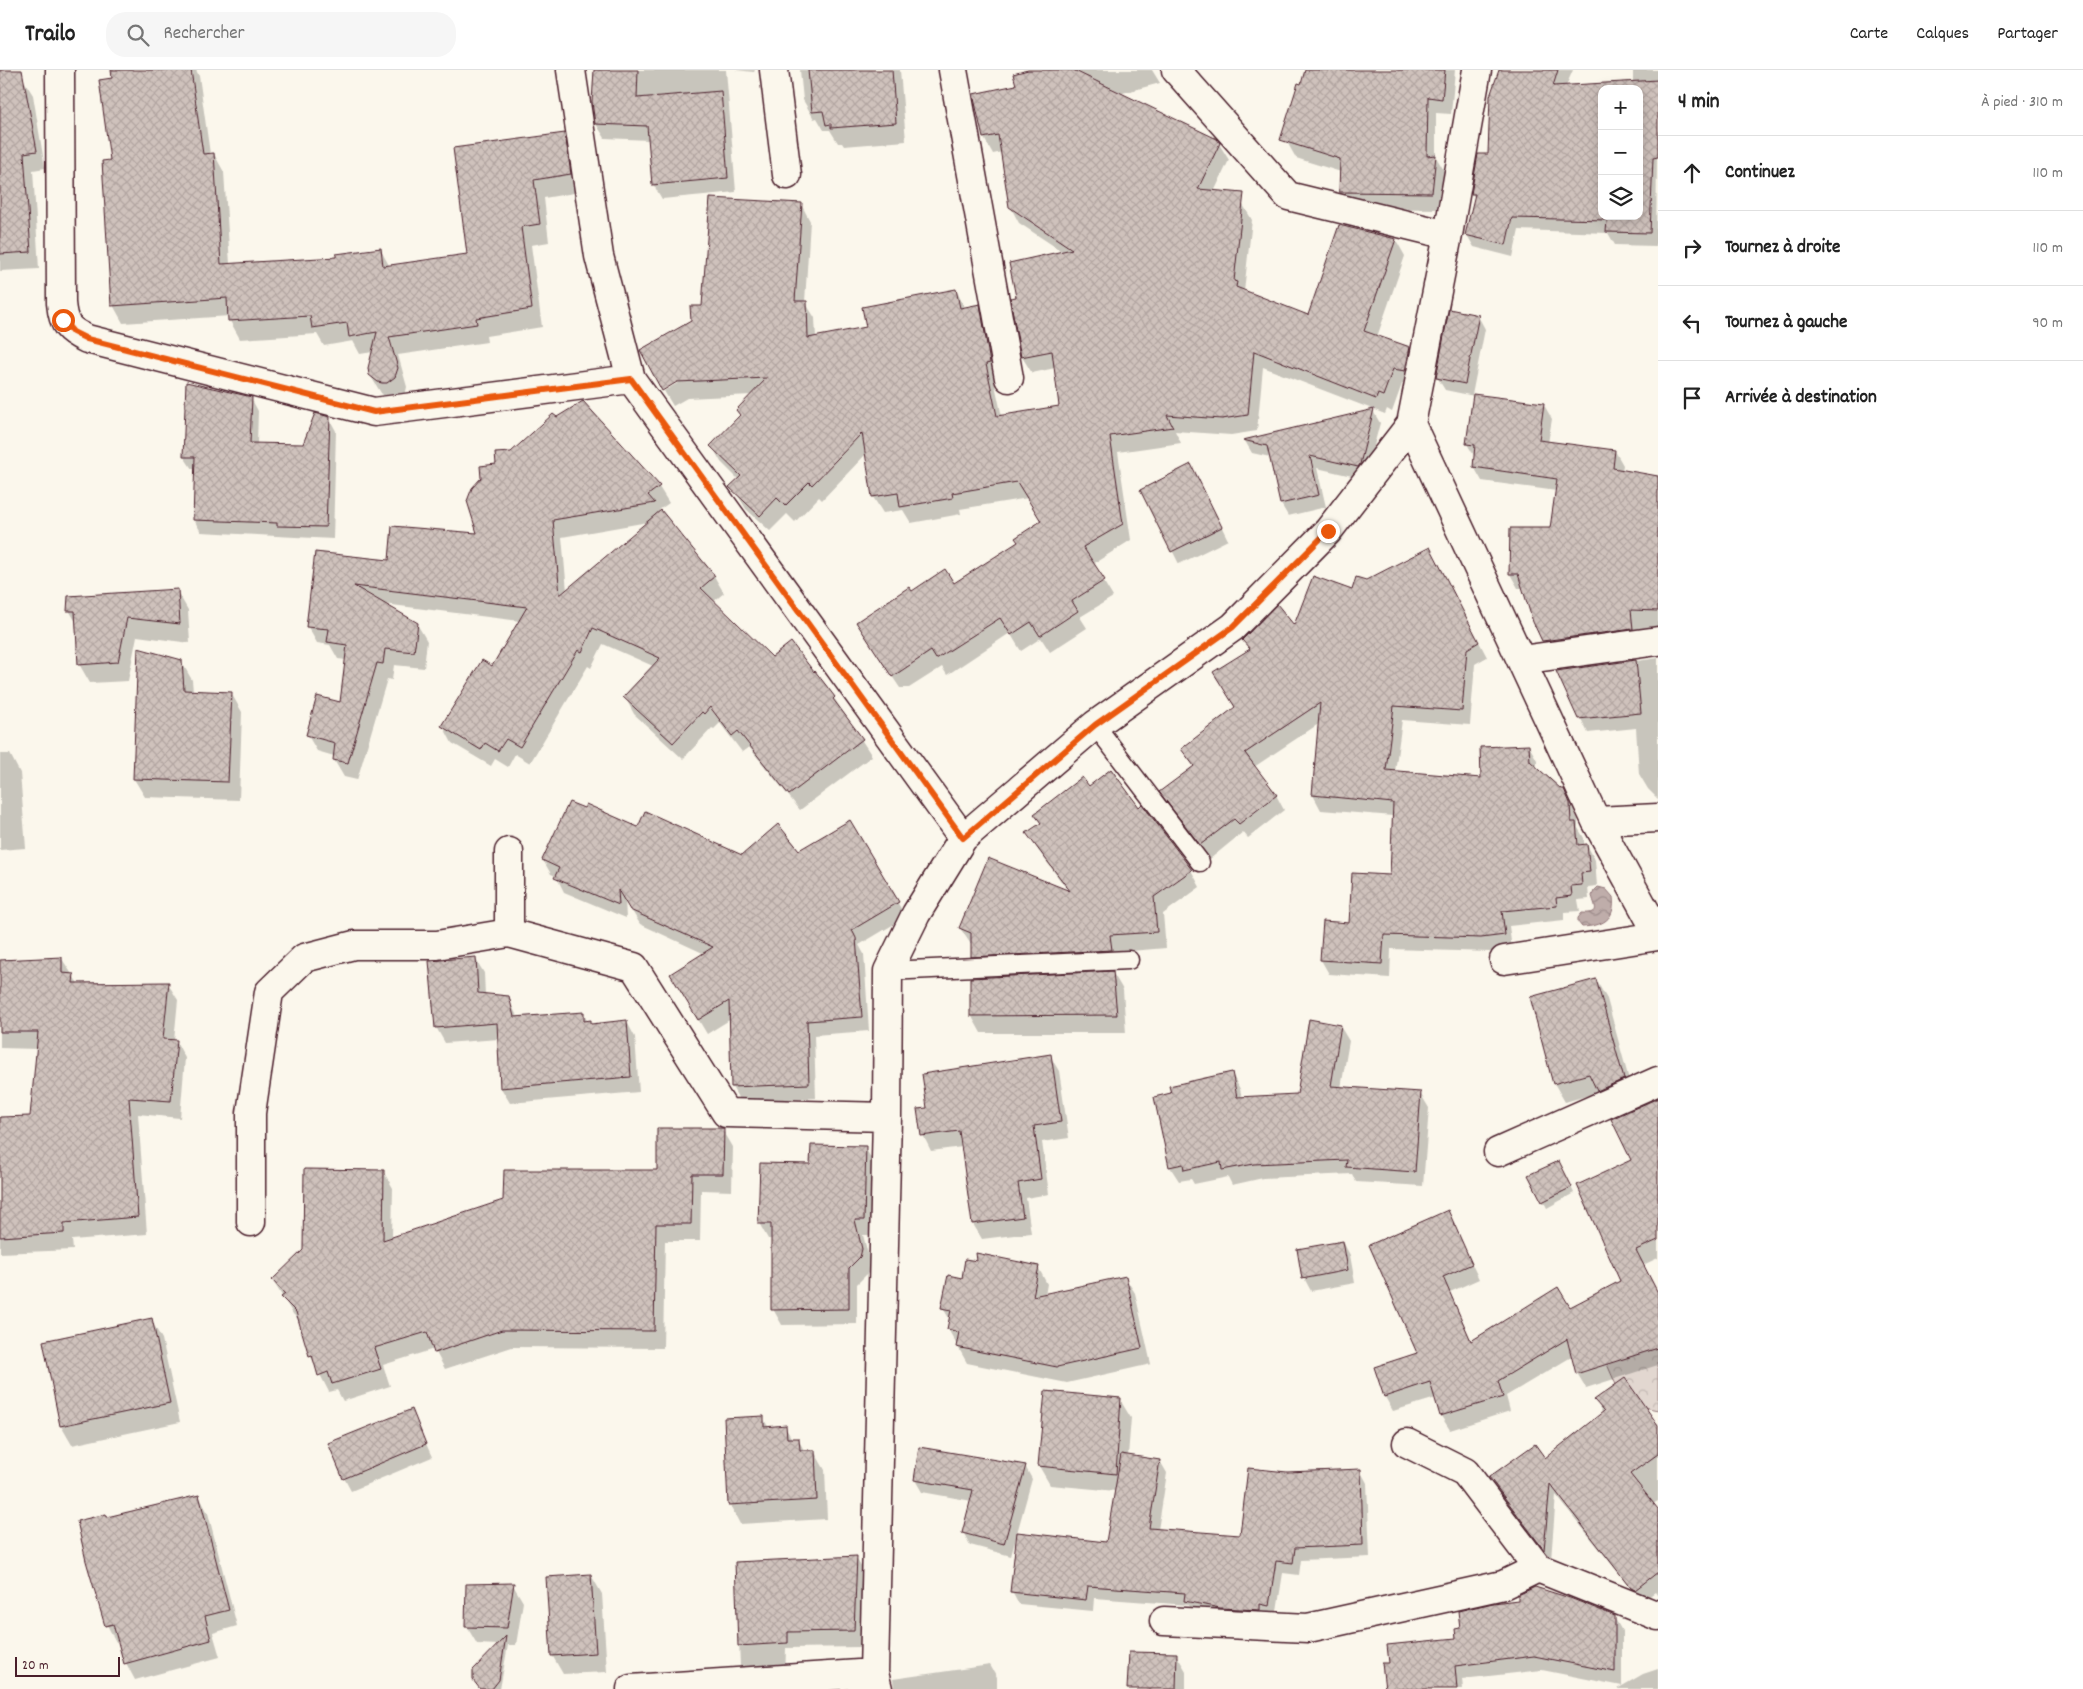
<!DOCTYPE html>
<html lang="fr">
<meta charset="utf-8">
<style>
:root{--surface:#fff;--page:#f6f6f6;--text:#222;--muted:#767676;--line:#e0e0e0}
body{margin:0;font-family:Dekko,sans-serif;background:var(--page);color:var(--text)}
.controls{position:absolute;right:15px;top:15px;display:grid;overflow:hidden;border-radius:10px;box-shadow:0 2px 12px #0003}
.controls button{width:45px;height:45px;display:grid;place-items:center;padding:0;border:0;border-bottom:1px solid var(--line);background:var(--surface);color:var(--text);font:25px sans-serif}
.scale{position:absolute;left:15px;bottom:12px;width:105px;box-sizing:border-box;padding-left:5px;border:2px solid #4a1f2b;border-top:0;font-size:14px;line-height:18px;white-space:nowrap;color:#4a1f2b;-webkit-text-stroke:4px #fbf7ec;paint-order:stroke}
.stop{position:absolute;width:15px;height:15px;margin:-11px;border:4px solid #ea580c;border-radius:50%;background:#fff}
.stop.end{background:#ea580c;border-color:#fff;box-shadow:0 1px 5px #0008}
.list{margin:0;padding:0;list-style:none}
h2{display:flex;justify-content:space-between;align-items:center;height:65px;margin:0;padding:0 20px;font-size:21px}
h2 small{font-size:16px;font-weight:400;color:var(--muted)}
.list li{display:grid;grid-template-columns:32px 1fr auto;gap:15px;align-items:center;box-sizing:border-box;height:75px;padding:0 20px;border-top:1px solid var(--line)}
.list b{display:block;font-size:19px;white-space:nowrap}
.list em{font-size:16px;font-style:normal;color:var(--muted)}
.icon{flex:none;width:28px;height:28px;fill:none;stroke:currentColor;stroke-width:2;stroke-linecap:round;stroke-linejoin:round}
.map{position:relative;flex:none;width:1658px;height:1619px;overflow:hidden}
header{display:flex;align-items:center;gap:30px;box-sizing:border-box;height:70px;padding:0 25px;background:var(--surface);border-bottom:1px solid var(--line)}
header strong{font-size:24px}
nav{display:flex;gap:28px;margin-inline-start:auto;font-size:18px}
.search{width:350px;height:45px;background:var(--page);display:flex;align-items:center;gap:12px;box-sizing:border-box;padding:0 18px;border-radius:20px;color:var(--muted);font-size:19px}
main{display:flex}
aside{flex:1;background:var(--surface)}
.map>svg:first-child{display:block}
.forest{fill:url(#forest-crowns);stroke:#967b7e}
.water{fill:url(#water-waves);stroke:#907477}
.shadow{fill:#0003;fill-rule:evenodd}
.building{fill:url(#building-cross-hatch);stroke:#4a1f2b;fill-rule:evenodd}
.lines{fill:none;stroke-linecap:round;stroke-linejoin:round}
.service-casing{stroke:#4a1f2b;stroke-width:21}
.minor-casing{stroke:#4a1f2b;stroke-width:31}
.service{stroke:#fbf7ec;stroke-width:18}
.minor{stroke:#fbf7ec;stroke-width:28}
.route{stroke:#ea580c;stroke-width:6}
</style>
<header>
<strong>Trailo</strong>
<div class="search"><svg class="icon" aria-label="search" viewBox="0 0 24 24"><circle cx="10" cy="10" r="6"/><path d="M15 15l6 6"/></svg>Rechercher</div>
<nav><a>Carte</a><a>Calques</a><a>Partager</a></nav>
</header>
<main>
<div class="map">
<svg width="1658" height="1619" viewBox="0 0 1658 1619">
<defs>
<pattern id="forest-crowns" width="20" height="18" patternUnits="userSpaceOnUse" patternTransform="scale(1.25)"><rect width="20" height="18" fill="#e2d7d0"/><path d="M2 6a3 3 0 1 1 6 0M12 15a3 3 0 1 1 6 0" fill="none" stroke="#c3b8b3"/></pattern>
<pattern id="water-waves" width="16" height="10" patternUnits="userSpaceOnUse" patternTransform="scale(1.25)"><rect width="16" height="10" fill="#bfadaa"/><path d="M0 5q4-4 8 0t8 0" fill="none" stroke="#9d8c8b"/></pattern>
<pattern id="building-cross-hatch" width="8" height="8" patternUnits="userSpaceOnUse" patternTransform="scale(1.25)"><rect width="8" height="8" fill="#cfc2bc"/><path d="M0 0l8 8M0 8l8-8" fill="none" stroke="#b3a6a2"/></pattern>
</defs>
<rect width="100%" height="100%" fill="#fbf7ec"/>
<filter id="ink" filterUnits="userSpaceOnUse"><feTurbulence type="fractalNoise" baseFrequency=".02" numOctaves="2"/><feDisplacementMap in="SourceGraphic" scale="10" xChannelSelector="R" yChannelSelector="G"/><feConvolveMatrix kernelMatrix="1 2 1 2 8 2 1 2 1" color-interpolation-filters="sRGB"/></filter>
<g filter="url(#ink)">
<path class="forest" d="M1658,1268V1340L1634,1335L1617,1317L1606,1292Z"/>
<path class="water" d="M1598,817L1606,819L1613,827C1616,850 1602,856 1582,857L1578,852V848L1582,843C1600,844 1596,839 1592,826L1594,821Z"/>
<path class="shadow" d="M112,0H196L199,6L210,84H214L224,102L230,194L338,188L380,179L390,197L469,185L564,64L574,82L580,122L544,128L549,172L531,175L542,257L486,266L487,272L398,285L407,317L405,325L389,330L381,323L370,305L373,282L360,284L353,271L324,276L317,264L240,269L230,251V246L123,253L113,235Z
M595,0H726L736,122L662,129L653,114L649,70L605,68L596,54Z
M735,0H755L754,2Z
M800,0H900L906,71L844,76L842,73H838L830,60H824L817,48L814,49L803,30Z
M1023,0H1152L1160,13L1119,24L1219,74L1229,90L1214,122L1242,133L1252,150L1244,221L1308,246L1396,170L1405,186L1377,267L1409,278L1419,295L1414,317L1402,314L1392,342L1387,339L1385,344L1263,297L1257,361L1231,365L1175,361L1181,373L1118,382L1131,470L1093,494L1113,527L1080,547L1087,558L1050,582L1041,568L1021,581L1010,563L947,605L942,597L909,618H900L867,569L912,522L954,515L1019,472L1043,452L1028,428L960,439L961,444L911,453L903,440L883,443L873,427L866,384L822,430L819,427L795,452L787,444L770,461L746,439L736,422L739,410L721,392L712,376L740,346L737,340L752,325L687,328L673,336L664,321L683,310L692,251L703,237L801,134L810,151L805,232L815,248L816,268L867,258L956,220L965,238L979,235L988,251L999,310H994L1002,347L1061,337L1055,298L1032,303L1022,287L1017,228L1063,182L1019,153L1010,136L1002,82L993,84L984,68L1017,16Z
M1307,0H1455L1451,44L1436,43V87L1445,102L1441,139L1350,138L1340,122L1341,102L1296,88L1287,72Z
M1500,0H1573L1566,16L1633,13V0H1658L1656,176L1615,175L1608,163L1519,160L1513,187L1474,177L1467,165L1475,129L1472,123L1489,85ZM1602,19H1639V146H1602Z
M23,9L33,25L45,98L33,100L39,199L0,201V13Z
M1478,246L1485,259L1472,325L1544,335L1552,349L1548,373L1615,381L1623,395L1622,401L1658,406V570L1551,585L1543,571L1524,518H1518L1510,504L1551,459L1557,421L1482,411L1474,397L1475,387L1467,374L1474,326L1445,320L1437,307Z
M251,328L258,341L257,374L304,375L329,348L336,361L333,469L201,462L194,450L196,399H192L184,387Z
M582,333L659,417L669,433L659,440L714,506L724,523L713,532L772,588L834,628L872,686L800,740L749,677L742,682L720,653L714,659L712,658L683,689L634,644L625,627L653,596L603,574L591,598L588,596L530,693L515,684L508,697L495,689L491,696L452,673L443,656L492,597L520,551L384,534L417,554L427,571L424,598L394,595L392,610L387,609L357,710L344,707L334,690V686L317,681L307,664L341,634L346,590L338,589L330,575L317,573L308,557L317,484L390,492L479,465L498,396L511,383L556,349ZM648,452L567,521L562,467Z
M1373,341L1380,353L1365,409L1317,398L1326,437L1288,446L1281,434L1270,387L1252,383L1245,371Z
M1198,408L1228,470L1179,494L1142,420Z
M1430,478L1487,587L1475,594L1470,655L1402,650L1395,702L1482,709L1529,676L1537,690V699L1560,720H1563L1572,735L1578,749V758L1584,768V775H1587L1595,790L1597,816L1588,817L1589,829L1578,830L1580,841L1564,842V850L1509,856L1512,879L1490,882L1391,879L1390,908L1329,904L1321,890L1391,807L1393,746L1321,740L1313,725L1320,653L1254,697L1276,725L1284,740L1248,768L1243,762L1210,789L1169,736L1161,722L1194,697L1183,679L1236,638L1250,580L1244,570L1295,557L1353,522L1366,511Z
M177,521L188,540L190,573L137,566L128,611L90,613L79,594L77,554L69,540Z
M1658,588V729L1648,719L1639,704L1636,658L1588,663L1558,602Z
M181,591L192,610L193,621L231,623L242,642L239,730L145,727L134,709Z
M0,684H10L20,703L26,778L0,780Z
M1089,718L1139,739L1191,800L1200,817L1163,844L1166,878L1119,882L982,903L972,886V876L960,858L1069,822L1038,780L1028,763L1041,754L1035,744Z
M849,751L906,847L859,875L864,884L869,961L814,965L816,1028L740,1031L732,1017L731,949L707,964L680,919L705,884L640,854L625,830L626,848L564,822L556,806L551,804L543,790L638,759L742,786L799,781Z
M475,888L484,903L485,925L508,928L518,948L583,943L588,952H590L592,955L627,952L635,967L639,1022L510,1033L501,1018L499,969L445,973L436,957Z
M62,889L79,915L168,914L178,930L174,971H176L185,988L180,1048L138,1044L147,1164L72,1170L73,1180L0,1183V1048L31,1047L38,979L0,978V891Z
M1113,903L1123,920L1126,963H981L971,945Z
M1596,910L1607,929L1634,1028L1600,1022L1565,1032L1554,1013Z
M1340,956L1349,971L1341,1018L1420,1023L1429,1038L1423,1116L1356,1112L1352,1104L1263,1108L1232,1115L1228,1107L1194,1114L1191,1109L1179,1111L1170,1097L1173,1024L1232,1004L1240,1019L1242,1028L1298,1025Z
M1050,986L1059,1001L1069,1068L1042,1072L1049,1124L1026,1128L1031,1163L982,1169L973,1154L962,1077L931,1081L923,1065L928,1039Z
M1658,1029V1188L1643,1195L1658,1224V1295L1586,1318L1577,1303L1573,1286L1506,1326L1510,1341L1450,1360L1441,1346L1436,1328L1393,1341L1385,1327L1419,1284L1447,1142L1479,1209L1450,1222L1472,1272L1569,1239L1622,1212L1633,1090Z
M723,1060L733,1077L732,1121L701,1120L700,1171H665L663,1278L512,1277L445,1299L434,1279L383,1295L390,1316L343,1331L337,1320L329,1322L310,1285L300,1251L293,1244L273,1211L383,1101L393,1118L392,1168L658,1102Z
M865,1078L874,1093L872,1165H863L871,1196L868,1203L857,1214V1254L782,1255L773,1239L772,1169H768L759,1153L812,1095Z
M1562,1098L1574,1123L1547,1138L1530,1105Z
M1343,1172L1350,1185L1355,1213L1311,1221L1304,1208Z
M1038,1197L1047,1214L1045,1225L1125,1207L1135,1223L1151,1294L1067,1313L967,1293L948,1259L950,1250L943,1238L963,1210Z
M151,1250L162,1269L180,1352L72,1375L61,1356L44,1272Z
M1120,1330L1131,1348L1128,1386L1160,1391L1167,1403L1158,1460L1241,1466L1287,1404L1360,1400L1367,1413L1370,1487L1301,1490L1299,1505L1283,1503L1276,1547L1192,1543L1188,1535L1094,1528L1093,1541L1019,1534L1012,1521L1017,1468H1016L1011,1486L970,1475L963,1462L972,1431L922,1422L915,1410L1025,1396L1032,1409L1017,1463L1108,1473L1116,1421L1050,1415L1039,1396Z
M1596,1331L1656,1354L1658,1353V1431L1653,1434L1658,1441V1526L1655,1522L1642,1532L1556,1425L1551,1490L1497,1420L1490,1407L1544,1390L1603,1344Z
M411,1340L432,1387L351,1421L344,1408Z
M763,1348L769,1358L785,1357L792,1369H798L805,1382L814,1381L825,1400L827,1449L740,1454L730,1435Z
M199,1426L208,1443L237,1556L213,1563L220,1587L135,1610L126,1593L119,1571L116,1572L107,1555V1449Z
M856,1488L866,1505L864,1577L786,1578L785,1611L750,1613L740,1596L736,1493Z
M591,1505L602,1524L607,1602L563,1604L552,1585Z
M513,1515L523,1532L516,1575H508L500,1619H480L499,1575L477,1574L467,1557Z
M1614,1547L1622,1561V1616L1542,1600L1462,1609L1463,1619H1386L1390,1594L1457,1569Z
M1176,1584L1186,1601V1619H1129Z
M990,1595L997,1607V1619H894L893,1609Z
M1658,1599V1619H1617L1643,1604Z"/>
<path class="building" d="M0,0H22L37,81L24,83L31,182L0,184Z
M111,0H191L203,84L214,83L221,194L336,187V184L381,178L383,196L467,184L453,78L565,63L571,104L534,110L540,154L521,157L532,239L476,248L477,254L389,267L398,298L395,307L387,313H382L378,312L369,305L368,298L377,262L349,267L347,253L312,258L310,246L228,251L227,228L111,236L102,91L110,90L99,10L112,8Z
M594,0H638L637,28L721,21L728,108L652,115L647,56L595,54L592,32Z
M808,0H892L896,53L831,58V54L826,55L823,41L812,42Z
M1028,0H1073L1217,69L1220,73L1198,119L1244,123L1234,211L1237,212L1236,217L1308,245L1339,155L1396,169L1364,261L1410,277L1405,301L1393,299L1383,326L1378,324L1376,329L1254,281L1248,345L1222,349L1167,345L1173,357L1110,366L1123,454L1083,477L1105,510L1072,531L1078,541L1040,566L1031,552L1011,565L1000,548L936,589L931,581L892,607L856,552L909,517L912,521L945,499L954,513L1018,472L1015,468L1041,451L1017,412L952,423L953,428L900,437L898,423L872,427L862,363L812,415L809,412L785,436L777,428L760,446L729,417L741,406L710,376L740,345L736,340L767,308L677,312L662,321L640,280L691,251L690,236H702L710,128L802,133L795,231H807L808,268L866,257L862,237L956,219L960,238L980,234L990,293L986,294L997,346L1059,336L1052,281L1021,287L1010,228L1016,227L1009,193L1072,179L1009,137L998,65L983,68L973,24L1016,15L1013,4Z
M1305,0H1445L1442,29L1428,27L1427,86L1436,85L1432,123L1339,122L1340,89L1280,70L1298,13L1301,14Z
M1499,0H1558L1553,16L1658,10V87L1653,88L1650,163L1606,162L1607,150L1512,148L1506,175L1465,165L1475,124H1471L1478,84H1488L1490,26ZM1602,19H1639V146H1602Z
M1449,239L1479,245L1465,314L1436,308Z
M186,312L252,327L250,373L303,374L315,343L330,347L326,457L277,456V453L193,450L195,387H183Z
M1473,324L1544,333L1539,370L1615,380L1613,398L1658,406V541L1631,540L1633,559L1542,571L1533,552L1518,504H1509L1510,458H1550L1557,409L1473,397L1475,375L1466,374Z
M583,331L660,416L648,425L655,433L553,450L560,525L661,440L715,506L701,518L772,587L791,572L814,602L815,601L835,627L833,629L863,669L789,725L738,661L732,666L710,637L704,644L702,642L673,673L623,627L660,588L593,558L582,582L578,580L520,677L506,669L498,681L485,673L481,680L441,656L482,590L492,596L527,537L354,516L418,553L414,582L385,579L383,594L377,593L348,693L333,690L335,673L306,665L317,626L340,632L347,575L327,572L329,559L306,557L315,482L389,490L392,456L477,463L467,431L472,418L481,408L480,396L496,394L495,383L511,382L553,344L557,347Z
M1374,339L1360,394L1358,397L1310,386L1319,425L1280,434L1267,376L1243,370Z
M1191,394L1222,457L1171,482L1140,420Z
M1430,477L1479,572L1467,579L1462,641L1394,636L1386,700L1481,708L1480,677L1529,675L1530,691L1561,719H1564L1570,733L1571,752H1576L1578,775L1587,774L1590,802L1581,803L1582,815L1571,816L1572,826L1556,828L1557,836L1502,841L1505,865L1481,868L1384,865L1382,894L1320,890L1323,851L1349,853L1352,803L1390,805L1393,733L1312,725L1320,633L1245,683L1277,725L1239,754L1234,749L1200,775L1159,722L1194,696L1181,679L1235,637L1213,602L1250,579L1242,570L1277,534L1294,555L1313,506L1352,520L1356,507L1366,510Z
M178,519L180,554L127,548L118,592L78,595L75,541H67L68,526Z
M138,578L182,590L184,620L232,622L228,712L133,709Z
M1636,590L1641,643L1578,649L1556,601Z
M1111,699L1139,737L1142,734L1192,800L1154,827L1157,862L1110,865L1112,880L971,887V863L959,858L988,788L1070,821L1026,763L1041,753L1034,744L1082,707L1089,716Z
M569,732L584,738L586,734L638,757L645,741L742,785L778,754L799,780L850,750L899,832L852,860L856,868L862,947L807,951L809,1014L731,1017L729,931L698,950L670,904L713,877L630,840L618,820L619,835L554,808L559,798L542,790Z
M62,887V903L74,904L73,913L169,912L163,969L177,970L171,1031L129,1028L138,1147L64,1153V1163L0,1167V1047L30,1046L38,962H0V890Z
M476,887L478,923L509,926L514,947L584,942V951L591,950V954L627,950L631,1007L500,1018L497,953L435,958L429,891Z
M1113,901L1117,945L970,946V908Z
M1596,909L1624,1009L1597,1021L1589,1004L1553,1014L1530,927Z
M1309,949L1341,955L1331,1016L1421,1022L1415,1102L1346,1097L1347,1090L1254,1094L1222,1100L1221,1092L1184,1100L1183,1094L1169,1097L1154,1027L1171,1023L1169,1016L1232,1002L1237,1027L1297,1024Z
M1051,984L1061,1052L1034,1056L1041,1109L1018,1113L1023,1147L972,1154L959,1061L921,1066L917,1039L927,1038L922,1004Z
M1658,1028V1170L1636,1180L1658,1223V1278L1576,1304L1567,1269L1498,1311L1503,1327L1440,1346L1430,1312L1384,1327L1374,1297L1417,1283L1369,1175L1448,1140L1472,1194L1443,1207L1471,1271L1558,1217L1570,1237L1620,1211L1577,1115L1631,1090L1611,1049Z
M657,1058H724L723,1104H692L691,1154H656L654,1261L502,1260L434,1283L427,1262L374,1278L381,1299L332,1314L328,1302L318,1306L312,1285L309,1286L296,1242L281,1227L285,1224L272,1210L303,1180L304,1099L384,1100L383,1170L503,1130L504,1100H657Z
M811,1075L866,1076L864,1150H855L862,1179L860,1187L849,1198V1239L771,1240V1154H758L760,1093L810,1094Z
M1559,1091L1572,1117L1542,1132L1528,1105Z
M1343,1171L1348,1200L1302,1209L1297,1179Z
M976,1183L1039,1196L1033,1226L1126,1206L1142,1278L1057,1297L956,1277L959,1262L947,1259L951,1240L941,1238L948,1205L962,1208L965,1189L977,1191Z
M152,1248L170,1333L60,1356L43,1271Z
M1625,1308L1658,1355V1384L1630,1404L1658,1439V1502L1635,1520L1631,1518L1550,1414L1544,1480L1489,1407L1535,1374L1545,1388L1604,1341L1594,1330Z
M1045,1321L1121,1328L1116,1404L1038,1396Z
M412,1339L426,1374L343,1409L328,1373Z
M764,1346V1357L786,1355L787,1368H799L800,1380H815L817,1430L728,1435L724,1348Z
M919,1377L1026,1395L1004,1474L962,1463L973,1420L914,1410Z
M1121,1384L1160,1390L1149,1458L1240,1465L1248,1398L1287,1402L1361,1399L1363,1475L1295,1478L1293,1493L1276,1491L1269,1536L1260,1534V1540L1220,1538L1184,1531L1185,1523L1088,1516L1086,1530L1010,1522L1017,1462L1106,1472Z
M199,1425L229,1540L205,1546L211,1570L124,1594L113,1554L105,1556L86,1491L77,1451L106,1444L107,1447Z
M857,1486L854,1561L788,1562V1573L738,1576L735,1492Z
M591,1504L596,1583L551,1586L546,1507Z
M514,1513L507,1558L465,1557L466,1514Z
M1535,1517L1570,1528L1615,1546V1602L1534,1586L1455,1596L1457,1619H1385L1382,1593H1389L1387,1575L1456,1568L1455,1559L1460,1558L1458,1541L1493,1533L1518,1530V1525Z
M506,1566L499,1610L492,1619H480L473,1610V1600Z
M1129,1582L1177,1583L1176,1619H1127Z"/>
<g class="lines">
<g class="service-casing">
<path id="service" d="M1095,655L1200,792
M888,901L1129,890"/>
</g>
<g class="minor-casing">
<path id="minor" d="M60,0L61,233C63,255 68,260 87,269L374,342L631,309
M571,0L599,186L631,309L963,768
M774,0L787,105
M953,0L1009,308
M1176,0L1288,126L1448,165
M1411,354L1596,751L1658,864
M1521,590L1658,571
M1596,751L1658,748
M509,863V782
M1504,890L1658,866
M1498,1082L1658,1011
M251,1152V1043L269,922L304,888L354,875H437L509,863L634,897L726,1043L887,1047
M1407,1373L1465,1402L1538,1498L1658,1546
M1164,1551L1308,1558L1503,1515L1538,1498
M631,1619L874,1603
M878,1619L874,1603L887,1047L888,901L916,844L963,768L1095,655L1233,557L1328,461L1411,354L1448,165L1477,0"/>
</g>
<use href="#service" class="service"/>
<use href="#minor" class="minor"/>
</g>
</g>
<g class="lines" filter="url(#ink)">
<path class="route" d="M63,250L73,262L87,269L374,342L631,309L963,768L1095,655L1233,557L1328,461"/>
</g>
</svg>
<div class="controls">
<button>+</button>
<button>−</button>
<button><svg class="icon" aria-label="layers" viewBox="0 0 24 24"><path d="M12 4l9 5-9 5-9-5zM3 14l9 5 9-5"/></svg></button>
</div>
<div class="scale">20 m</div>
<div class="stop" style="left:63px;top:250px"></div>
<div class="stop end" style="left:1328px;top:461px"></div>
</div>
<aside>
<h2>4 min<small>À pied · 310 m</small></h2>
<ul class="list">
<li><svg class="icon" aria-label="ahead" viewBox="0 0 24 24"><path d="M12 20V5M6 11l6-6 6 6"/></svg><div><b>Continuez</b></div><em>110 m</em></li>
<li><svg class="icon" aria-label="right" viewBox="0 0 24 24"><path d="M7 20v-9h11M14 6l5 5-5 5"/></svg><div><b>Tournez à droite</b></div><em>110 m</em></li>
<li><svg class="icon" aria-label="left" viewBox="0 0 24 24"><path d="M17 20v-9H6M10 6l-5 5 5 5"/></svg><div><b>Tournez à gauche</b></div><em>90 m</em></li>
<li><svg class="icon" aria-label="arrive" viewBox="0 0 24 24"><path d="M6 21V4h12l-3 4 3 4H6"/></svg><div><b>Arrivée à destination</b></div></li>
</ul>
</aside>
</main>
